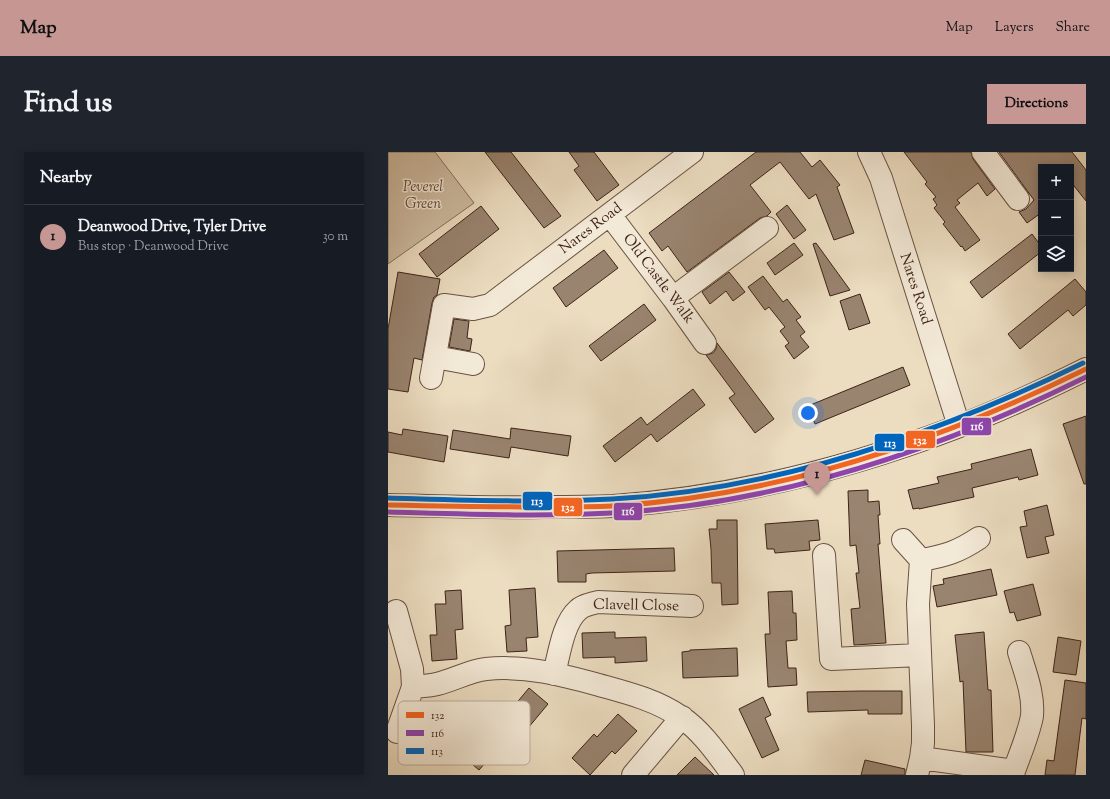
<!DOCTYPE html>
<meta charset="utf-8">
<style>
:root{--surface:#171b24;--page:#20242c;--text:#f1f3f6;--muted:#9ea1a6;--line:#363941;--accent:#c59692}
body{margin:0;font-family:"Sorts Mill Goudy",serif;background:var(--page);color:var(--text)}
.controls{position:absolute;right:12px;top:12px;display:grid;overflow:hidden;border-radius:0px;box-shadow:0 2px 10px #0003}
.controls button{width:36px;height:36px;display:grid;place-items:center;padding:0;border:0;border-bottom:1px solid var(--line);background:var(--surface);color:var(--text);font:20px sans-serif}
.you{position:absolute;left:420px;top:261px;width:14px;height:14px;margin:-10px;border:3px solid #fff;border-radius:50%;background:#1a73e8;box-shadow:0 0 0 6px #1a73e833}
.badge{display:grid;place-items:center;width:26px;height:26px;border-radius:50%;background:var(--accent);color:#111;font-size:13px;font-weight:700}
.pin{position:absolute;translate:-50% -33px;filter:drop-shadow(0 1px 2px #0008)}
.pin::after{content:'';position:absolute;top:21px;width:14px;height:12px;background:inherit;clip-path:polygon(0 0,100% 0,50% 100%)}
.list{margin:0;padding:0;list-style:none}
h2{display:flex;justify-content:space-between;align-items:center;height:52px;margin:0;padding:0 16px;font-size:17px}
h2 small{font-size:13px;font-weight:400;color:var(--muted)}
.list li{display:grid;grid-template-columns:26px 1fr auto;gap:12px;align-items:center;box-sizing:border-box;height:64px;padding:0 16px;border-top:1px solid var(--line)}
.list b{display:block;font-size:15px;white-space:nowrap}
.list p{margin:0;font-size:13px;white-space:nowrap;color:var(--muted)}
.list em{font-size:13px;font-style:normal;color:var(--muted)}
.icon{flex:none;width:22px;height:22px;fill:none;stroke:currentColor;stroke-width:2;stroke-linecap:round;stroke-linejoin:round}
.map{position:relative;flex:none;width:698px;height:623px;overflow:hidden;border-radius:0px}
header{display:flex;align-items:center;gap:24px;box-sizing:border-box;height:56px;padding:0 20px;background:var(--accent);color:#111}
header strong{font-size:19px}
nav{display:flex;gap:22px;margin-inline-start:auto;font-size:14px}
.intro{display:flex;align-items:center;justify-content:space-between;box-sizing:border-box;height:96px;padding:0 24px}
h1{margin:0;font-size:28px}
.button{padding:10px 18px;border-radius:0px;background:var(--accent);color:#111;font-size:14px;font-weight:700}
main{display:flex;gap:24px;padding:0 24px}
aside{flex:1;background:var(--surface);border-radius:0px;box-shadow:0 2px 10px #0003}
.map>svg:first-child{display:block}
.green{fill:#cfbda4;stroke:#87705e}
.building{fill:#998470;stroke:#3f2318}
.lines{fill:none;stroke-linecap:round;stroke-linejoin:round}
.minor-casing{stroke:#6a5242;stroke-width:24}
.minor{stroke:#f3e9d7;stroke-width:22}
.bus-1-casing{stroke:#f3e9d7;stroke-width:8}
.bus-2-casing{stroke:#f3e9d7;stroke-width:8}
.bus-3-casing{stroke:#f3e9d7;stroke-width:8}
.bus-1{stroke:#f26522;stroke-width:5}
.bus-2{stroke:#8e44ad;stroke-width:5}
.bus-3{stroke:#0065bd;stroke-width:5}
.labels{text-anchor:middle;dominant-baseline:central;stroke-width:3;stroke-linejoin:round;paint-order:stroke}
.park-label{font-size:15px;font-style:italic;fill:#634a3b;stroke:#f3e9d7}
.street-label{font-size:15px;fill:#3f2318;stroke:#f3e9d7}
.key{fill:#f3e9d7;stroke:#bdae9e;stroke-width:1}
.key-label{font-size:11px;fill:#3f2318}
.line-badge{stroke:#f3e9d7;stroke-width:1.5}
.badge-label{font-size:11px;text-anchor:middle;font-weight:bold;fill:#fff}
</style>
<header>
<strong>Map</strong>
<nav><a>Map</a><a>Layers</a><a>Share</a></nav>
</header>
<div class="intro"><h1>Find us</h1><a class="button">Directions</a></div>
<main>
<aside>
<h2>Nearby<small></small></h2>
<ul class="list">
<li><span class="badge">1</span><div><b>Deanwood Drive, Tyler Drive</b><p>Bus stop · Deanwood Drive</p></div><em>30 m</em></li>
</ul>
</aside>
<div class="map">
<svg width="698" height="623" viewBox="0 0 698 623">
<rect width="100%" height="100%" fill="#ecddc1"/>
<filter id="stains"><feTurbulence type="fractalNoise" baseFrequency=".005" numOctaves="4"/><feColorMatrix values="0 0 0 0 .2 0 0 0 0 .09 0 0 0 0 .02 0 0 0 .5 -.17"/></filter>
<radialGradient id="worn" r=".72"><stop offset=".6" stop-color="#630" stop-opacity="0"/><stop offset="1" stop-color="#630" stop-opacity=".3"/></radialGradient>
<path class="green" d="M0,0H47L86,51L0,112Z"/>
<path class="building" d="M97,0H123L173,64L156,76Z
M181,0H206L231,33L209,49L186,18L191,14Z
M368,0H412L424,15L432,8L452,33L449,35L466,81L446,88L428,42L421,47L392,10L362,33L383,60L379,64L372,66L299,120L280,94L274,99L261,81Z
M516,0H583L585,7L607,37L599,44L590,31L569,48L572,51L567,55L592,88L577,99L574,94L573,95L555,72L557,70L546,56L549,53L545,47L548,45L537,32L539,30Z
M611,0H684L698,18V49L683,30V15H653V61L639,71L631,60L638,57L646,48Z
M399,53L418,78L406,87L388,62Z
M93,54L111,77L49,125L31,102Z
M644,82L653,94V100L594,146L582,130Z
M406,91L415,103L387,123L379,111Z
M428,91L462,138L442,144L425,92Z
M216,98L230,116L178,155L165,136Z
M10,120L52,127L49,143L46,145L44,151L34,208L26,206L20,240L0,237V177Z
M341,120L357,140L345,149L338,139L322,152L314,140Z
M375,124L395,150L399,147L413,165L408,168L417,180L412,184L421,195L406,207L397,194L401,191L392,179L397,175L381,155L377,158L360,135Z
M687,127L698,140V153L685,164L680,158L632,197L620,182Z
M472,142L482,171L461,178L452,149Z
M256,152L268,168L213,209L201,194Z
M66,167L81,169L79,186L84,187L82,199L61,195Z
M329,191L386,267L367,281L341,246L347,242L318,203L325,201L328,197Z
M515,215L522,233L427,272L420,254Z
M305,237L317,253L269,290L263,282L227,310L215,294L253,265L259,273Z
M698,264V332H696L675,272Z
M123,276L183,284L180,304L123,295L121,306L62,297L65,278L122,287Z
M15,277L60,284L56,310L0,300V280L14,283Z
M643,297L650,323L631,328L630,325L584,336L586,345L531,357V356L525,357L520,338L551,331L549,325L584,317L583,312Z
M480,338V350L491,349L492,363H490L492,392H490L498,491L466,493L463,457L472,456L468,421H471L468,393L462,394L460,339Z
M659,353L666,383L657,385L661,401L639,406L632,375L639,374L636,359Z
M329,368H349L350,452L334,453L333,431H324L323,397L321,377H329Z
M430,368L432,388L421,389L422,398L387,401L386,397H379L377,372Z
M286,396L287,419L204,421L198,422V430H170L169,399Z
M603,417L609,443L549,455L545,434L556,432L555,427Z
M645,432L653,463L629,469L626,460L622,461L616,439Z
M147,436L150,485L138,486L139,499L119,500L117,474L123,473L121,438Z
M73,438L75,477L67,478L69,507L44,509L42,483H49L47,452H58L57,439Z
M404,439L405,461H408L409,488L398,489L400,516H408L409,533L380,535L377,482H382L380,440Z
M227,480V486L258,485L259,509L227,511V505L195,506L194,481Z
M596,480L600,538H603L605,600H578L575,529L572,530L567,483Z
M670,485L693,489L688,523L665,520Z
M349,496L350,524L295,526L294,500L302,499V498Z
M677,528L698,531V567L694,566L687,623H657L659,608L666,609Z
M141,536L160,552L140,576L136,574L116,597L112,594L91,618L72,602L93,577L97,581L117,556L121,560Z
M472,539H514V562H480V558L420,560L419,540Z
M375,545L383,563L377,566L391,598L374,606L351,557Z
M230,562L249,579L227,602L224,599L202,623L184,606L206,582L209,585Z
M307,605L326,623H289Z
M477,608L517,617V623H473Z"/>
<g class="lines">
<g class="minor-casing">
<path id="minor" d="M481,0L493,26L571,274
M595,0L630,47
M222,63L285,146L317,191
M285,146L379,76
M47,205L85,212
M43,226L56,153L85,157L102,153L304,0
M0,353C52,354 104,356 156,355C179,355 202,355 225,354C342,346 459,317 569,275C613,258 656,238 698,217
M515,388L533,408
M436,403L443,507L532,503
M8,459L24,517L25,535L9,580
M166,522C171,503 175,471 190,458C195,453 203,452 210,450L304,454
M25,535C33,534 41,534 49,532C66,528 81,519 98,517C137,513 175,523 211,533C240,541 268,548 293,565C314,579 330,603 345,623
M533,606L535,591V573L530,452L533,408C557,404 570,400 591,386
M245,623L294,565
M529,623L533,606L626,619C632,602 641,581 644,564C646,542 637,520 631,500"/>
</g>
<use href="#minor" class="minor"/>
<g class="bus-1-casing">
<path id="bus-1" d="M0,353C52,354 104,355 156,355C179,355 202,355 225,354C390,344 550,290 698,217"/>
</g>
<g class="bus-2-casing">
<path id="bus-2" d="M0,360C75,362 150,365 224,361C390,352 551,298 698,225"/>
</g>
<g class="bus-3-casing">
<path id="bus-3" d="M0,346C74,348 150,351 224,347C388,338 548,283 695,211"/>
</g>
<use href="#bus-1" class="bus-1"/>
<use href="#bus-2" class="bus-2"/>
<use href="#bus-3" class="bus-3"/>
</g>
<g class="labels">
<g class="park-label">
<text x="35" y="35">Peverel<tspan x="35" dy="17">Green</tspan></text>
</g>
<g class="street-label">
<text transform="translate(203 77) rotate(-37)">Nares Road</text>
<text transform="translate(270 127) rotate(53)">Old Castle Walk</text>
<text transform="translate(527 137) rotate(72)">Nares Road</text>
<text transform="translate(248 454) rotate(1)">Clavell Close</text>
</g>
</g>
<rect x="10" y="549" width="132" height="64" rx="6" class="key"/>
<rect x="18" y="560" width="18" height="6" fill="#f26522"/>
<rect x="18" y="578" width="18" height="6" fill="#8e44ad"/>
<rect x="18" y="596" width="18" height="6" fill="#0065bd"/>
<g class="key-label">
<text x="43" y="567">132</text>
<text x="43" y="585">116</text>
<text x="43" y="603">113</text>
</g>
<g class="line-badge">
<rect x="573" y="265" width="31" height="19" rx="4" fill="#8e44ad"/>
<rect x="517" y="278" width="31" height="19" rx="4" fill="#f26522"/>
<rect x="486" y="281" width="31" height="19" rx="4" fill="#0065bd"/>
<rect x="134" y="339" width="31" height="20" rx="4" fill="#0065bd"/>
<rect x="165" y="345" width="30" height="20" rx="4" fill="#f26522"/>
<rect x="225" y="350" width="30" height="19" rx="4" fill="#8e44ad"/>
</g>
<g class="badge-label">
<text x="589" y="278">116</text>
<text x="532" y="292">132</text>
<text x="502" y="295">113</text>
<text x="149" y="353">113</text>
<text x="180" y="359">132</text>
<text x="240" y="363">116</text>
</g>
<rect width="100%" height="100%" filter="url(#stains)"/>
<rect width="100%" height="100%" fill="url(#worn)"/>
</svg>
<div class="controls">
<button>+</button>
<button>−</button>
<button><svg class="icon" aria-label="layers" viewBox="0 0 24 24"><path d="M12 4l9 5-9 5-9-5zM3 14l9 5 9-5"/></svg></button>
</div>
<div class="you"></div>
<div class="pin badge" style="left:429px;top:343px">1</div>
</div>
</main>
